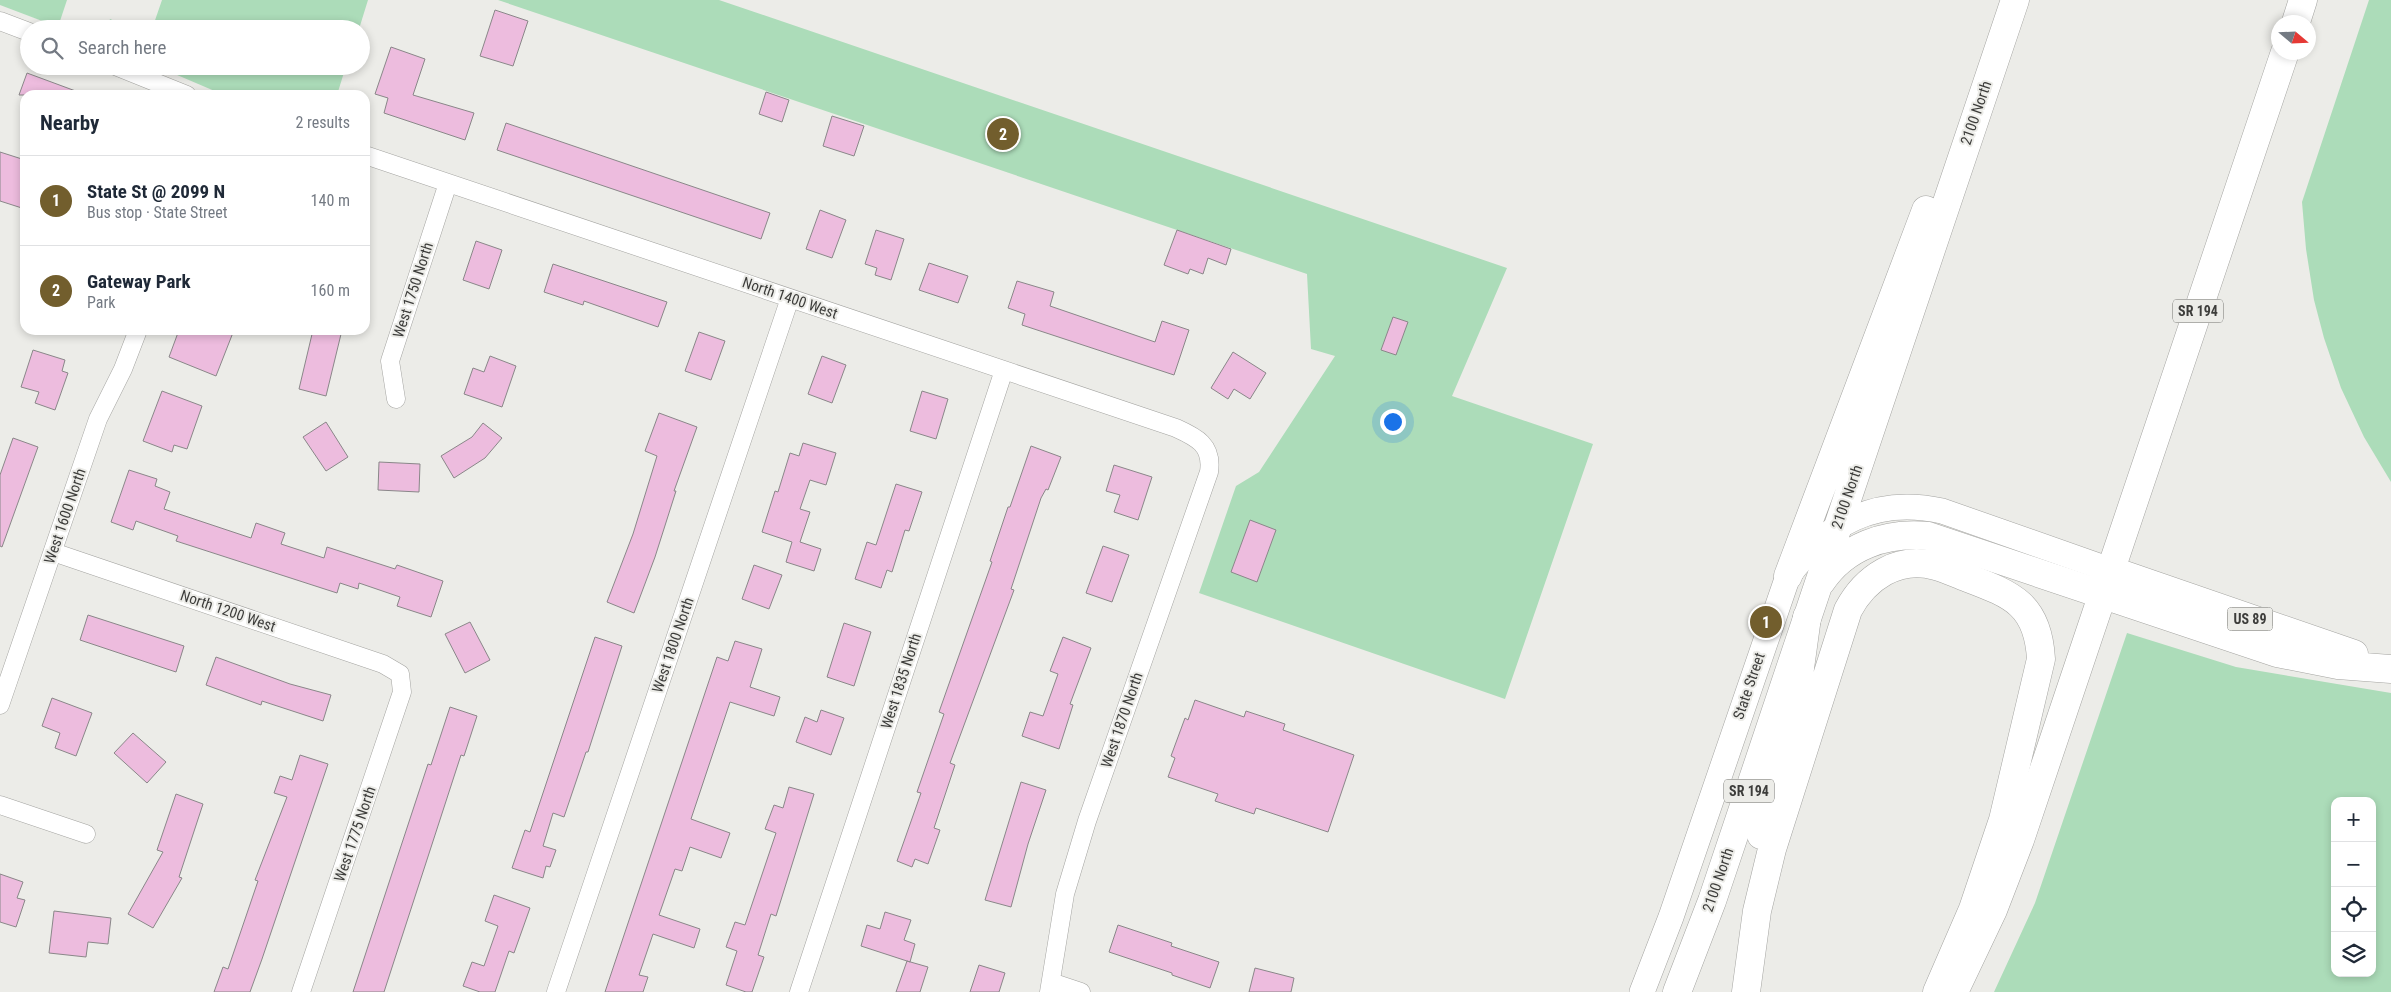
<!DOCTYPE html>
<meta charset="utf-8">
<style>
:root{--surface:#fff;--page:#f2f2f3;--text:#1f2937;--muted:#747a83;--line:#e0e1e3;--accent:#725e2d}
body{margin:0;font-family:"Roboto Condensed",sans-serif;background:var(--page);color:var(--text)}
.controls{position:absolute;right:15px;bottom:15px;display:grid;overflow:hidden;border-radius:10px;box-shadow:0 2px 8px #0003}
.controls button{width:45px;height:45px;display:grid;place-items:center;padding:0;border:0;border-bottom:1px solid var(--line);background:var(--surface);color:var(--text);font:25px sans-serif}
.compass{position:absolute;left:2271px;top:15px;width:45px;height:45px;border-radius:50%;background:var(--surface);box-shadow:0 2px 8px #0003;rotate:109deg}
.you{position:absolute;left:1392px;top:421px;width:18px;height:18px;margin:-12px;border:4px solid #fff;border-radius:50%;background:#1a73e8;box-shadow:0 0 0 8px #1a73e833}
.badge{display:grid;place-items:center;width:32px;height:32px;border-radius:50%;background:var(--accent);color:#fff;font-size:16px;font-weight:700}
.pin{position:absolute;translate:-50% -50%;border:2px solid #fff;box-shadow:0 1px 5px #0006}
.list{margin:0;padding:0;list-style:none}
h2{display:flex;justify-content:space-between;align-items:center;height:65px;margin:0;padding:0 20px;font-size:21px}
h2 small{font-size:16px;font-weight:400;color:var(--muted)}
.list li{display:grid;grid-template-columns:32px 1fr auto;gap:15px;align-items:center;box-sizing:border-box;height:90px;padding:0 20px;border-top:1px solid var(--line)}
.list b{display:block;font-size:19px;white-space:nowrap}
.list p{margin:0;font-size:16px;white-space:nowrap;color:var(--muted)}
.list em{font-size:16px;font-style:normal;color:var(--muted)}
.icon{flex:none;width:28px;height:28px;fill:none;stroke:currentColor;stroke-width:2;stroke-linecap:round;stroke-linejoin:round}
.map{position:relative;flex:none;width:2391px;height:992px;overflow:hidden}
.search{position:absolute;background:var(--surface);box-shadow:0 2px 8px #0003;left:20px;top:20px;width:350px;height:55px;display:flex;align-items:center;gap:12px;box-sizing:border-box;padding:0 18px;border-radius:28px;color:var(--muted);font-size:19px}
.panel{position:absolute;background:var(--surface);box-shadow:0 2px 8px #0003;left:20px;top:90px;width:350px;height:245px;border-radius:15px}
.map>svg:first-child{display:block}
.green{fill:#acdcb9;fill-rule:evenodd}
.building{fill:#edbcde;stroke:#8a8789}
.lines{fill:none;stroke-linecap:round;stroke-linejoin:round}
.minor-casing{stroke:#a4a4a1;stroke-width:19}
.secondary-casing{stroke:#a4a4a1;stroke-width:26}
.trunk-casing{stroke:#a4a4a1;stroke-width:29}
.motorway-casing{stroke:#a4a4a1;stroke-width:29}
.minor{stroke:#fff;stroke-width:18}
.secondary{stroke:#fff;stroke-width:25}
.trunk{stroke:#fff;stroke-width:28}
.motorway{stroke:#fff;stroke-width:28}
.labels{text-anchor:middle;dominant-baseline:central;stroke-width:4;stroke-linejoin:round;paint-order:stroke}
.shield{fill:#ecece8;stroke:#72726f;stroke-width:1}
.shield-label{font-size:14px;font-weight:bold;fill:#3d3d3b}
.street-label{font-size:15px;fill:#3d3d3b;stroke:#ecece8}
</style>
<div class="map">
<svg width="2391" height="992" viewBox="0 0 2391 992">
<rect width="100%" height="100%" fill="#ecece8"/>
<path class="green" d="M0,0H67L58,27L0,5Z
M162,0H368L359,29H152Z
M498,0H719L1507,268L1452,396L1593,444L1505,699L1199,593L1236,486L1259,472L1335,356L1311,349L1307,274Z
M2369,0H2391V482L2364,437L2341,388L2324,338L2314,300L2306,249L2302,202Z
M110,19L133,29H107Z
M156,66H346L337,95H224Z
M2127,633L2236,667L2391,693V992H1994L2035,903ZM2335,801H2372V973H2335Z"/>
<path class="building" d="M495,10L528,21L513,66L480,56Z
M391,47L425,59L413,95L474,113L465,140L384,113L388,98L375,94Z
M27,73L81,93V95H19Z
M766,92L789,100L782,122L759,114Z
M832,116L864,126L854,156L823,146Z
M506,123L770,213L761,239L497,150Z
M0,152L25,160V209L0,201Z
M820,210L846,220L832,258L806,249Z
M876,230L904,239L891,280L875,275L877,268L865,264Z
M1177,230L1231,249L1226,265L1208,258L1203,274L1190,269L1188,274L1164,265Z
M476,241L502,250L489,289L463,280Z
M929,263L968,276L958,303L919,290Z
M553,264L667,302L658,327L584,301L583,305L544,292Z
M1017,281L1054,292L1050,306L1155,342L1162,321L1189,330L1174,375L1022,325L1025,314L1008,308Z
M1393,317L1408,322L1396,355L1381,350Z
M179,330H234L216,376L169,357Z
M313,330H342L326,396L299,389Z
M699,332L725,341L711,380L685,371Z
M33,350L65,360L62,371L68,373L55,410L35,403L39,392L21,387Z
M1233,352L1266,373L1250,399L1234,389L1228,399L1211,388Z
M490,356L516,366L502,407L464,394L473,368L484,372Z
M822,356L846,365L832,403L808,394Z
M162,391L202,406L187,449L174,445L172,452L143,441Z
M922,391L948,399L936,439L910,431Z
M659,413L697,427L674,491H676L655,557L634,613L607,602L633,534L657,456L645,451Z
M326,422L348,457L326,471L303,437Z
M483,423L502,438L485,458L454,478L441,456L472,437Z
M13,438L38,447L2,547L0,546V475Z
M803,443L836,453L826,485L810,480L800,509L810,512L800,542L821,549L814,571L786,562L792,542L762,532L775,491L778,492L790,453L799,456Z
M1031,446L1061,457L1048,490L1046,489L1041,498L1011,589L1014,590L950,763L955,765L934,828L940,830L928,864L915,859L912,867L897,861L921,793L917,792L944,714L939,712L992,562L990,561L1008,507H1010Z
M379,462L420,464L419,492L378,490Z
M1114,465L1152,477L1138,520L1114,512L1120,495L1106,491Z
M129,470L157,479L155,486L170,492L164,509L251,538L256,523L285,533L281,544L324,558L327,547L395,569L397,565L443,581L431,617L397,606L400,597L359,583L358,589L340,583L337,593L176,541L178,536L136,521L133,530L111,522Z
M896,484L922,492L909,531L905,530L892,572L887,570L881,588L855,579L867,542L876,545Z
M1250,520L1276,530L1257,582L1231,572Z
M1103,546L1129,555L1112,602L1086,593Z
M754,565L782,575L769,609L742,599Z
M88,615L184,646L176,672L80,640Z
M470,622L490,660L465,673L445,634Z
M844,623L871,632L854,686L827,677Z
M595,637L622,646L588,752H586L564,817L553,813L543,846L556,850L550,867L546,866L543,878L512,868L525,830L530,832Z
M1063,637L1091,648L1070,704L1073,705L1059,749L1022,736L1030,712L1043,716L1058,674L1050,671Z
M735,641L762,649L750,687L780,697L774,716L730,702L691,819L730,833L721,858L690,847L682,871L675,869L659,915L700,929L694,948L653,934L639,975L648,977L643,992H605L717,657L728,661Z
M216,657L290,684L331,695L323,721L262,701L261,705L206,685Z
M52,698L92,713L76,756L55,748L60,733L42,726Z
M1195,700L1244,717L1246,711L1285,724L1283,730L1354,755L1328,832L1256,808L1254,814L1215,801L1218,794L1168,777L1175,758L1171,756L1185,718L1188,720Z
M450,707L477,716L464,756L461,755L384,992H353L428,764L431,765Z
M821,710L844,718L831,755L796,742L805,717L817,722Z
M133,733L166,762L147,783L114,753Z
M300,755L328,764L262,959L250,992H214L223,967L228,969L258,881L255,880L287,797L274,793L280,776L292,780Z
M1021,782L1046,790L1028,844L1011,907L985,900Z
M789,787L814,794L776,916L771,914L758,955L764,957L752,992H746L726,985L737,951L726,947L735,922L745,925L776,833L765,829L774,805L783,808Z
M176,794L203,804L179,877L182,878L153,928L128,914L163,852L157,850Z
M0,874L23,882L17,898L25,900L16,927L0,922Z
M494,895L530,908L514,953L509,951L495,992H480L463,986L472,962L484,966L498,926L485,921Z
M54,911L111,918L108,944L88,942L86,957L49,953Z
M885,912L911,920L904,940L915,944L910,962L861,946L867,925L880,929Z
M1118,925L1172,943L1171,946L1219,962L1210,988L1172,975V973L1109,952Z
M907,961L928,967L920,992H896Z
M979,965L1005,973L999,992H970Z
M1255,968L1294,978L1291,992H1249Z"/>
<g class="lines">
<g class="minor-casing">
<path id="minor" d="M0,21L29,32
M115,66L187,95
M365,155L1176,428C1196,437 1213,445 1209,472L1087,821L1065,894L1049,992
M396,399L390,361L448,183
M53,552L383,664L400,674L402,692L301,992
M0,705L98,419L123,369L138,330
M0,805L86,834
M1051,982L1081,992
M556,992L790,298
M799,992L1004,370"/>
</g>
<g class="secondary-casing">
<path id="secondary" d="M1642,992L1671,917L1788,576C1827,523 1875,496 1942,511L2110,570"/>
</g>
<g class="trunk-casing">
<path id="trunk" d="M2296,22L2303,0
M2110,570L2354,654
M1788,576L1926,210
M1821,582C1845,546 1886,532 1928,536L2277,653L2338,665L2391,669
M1677,992L1712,901L2015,0
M1954,992L1993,910L2020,840L2285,52"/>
</g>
<g class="motorway-casing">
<path id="motorway" d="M1761,835L1769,790L1797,690L1807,617
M1746,992L1757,911L1772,849L1848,610C1865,578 1898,555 1936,566C1947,569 1957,574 1968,578C2013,595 2038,605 2041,659L2003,820L1973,909L1937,992"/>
</g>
<use href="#minor" class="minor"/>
<use href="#secondary" class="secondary"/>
<use href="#trunk" class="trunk"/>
<use href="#motorway" class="motorway"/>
</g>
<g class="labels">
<g class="shield">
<rect x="2173" y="299.5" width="50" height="23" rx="4"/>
<rect x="2227.5" y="607.5" width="45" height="23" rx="4"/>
<rect x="1724" y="779.5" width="50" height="23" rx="4"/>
</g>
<g class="shield-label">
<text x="2198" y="311">SR 194</text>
<text x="2250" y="619">US 89</text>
<text x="1749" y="791">SR 194</text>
</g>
<g class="street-label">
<text transform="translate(1976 113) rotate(-71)">2100 North</text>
<text transform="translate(413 290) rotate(-72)">West 1750 North</text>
<text transform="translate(790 298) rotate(19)">North 1400 West</text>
<text transform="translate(1847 497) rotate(-71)">2100 North</text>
<text transform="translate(65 516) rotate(-71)">West 1600 North</text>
<text transform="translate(228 611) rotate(19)">North 1200 West</text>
<text transform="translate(673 645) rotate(-71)">West 1800 North</text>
<text transform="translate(901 681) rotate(-72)">West 1835 North</text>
<text transform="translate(1749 686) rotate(-71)">State Street</text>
<text transform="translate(1122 720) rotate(-71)">West 1870 North</text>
<text transform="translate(355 834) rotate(-71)">West 1775 North</text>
<text transform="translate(1718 880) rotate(-71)">2100 North</text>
</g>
</g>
</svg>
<div class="controls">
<button>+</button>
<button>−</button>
<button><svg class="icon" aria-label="locate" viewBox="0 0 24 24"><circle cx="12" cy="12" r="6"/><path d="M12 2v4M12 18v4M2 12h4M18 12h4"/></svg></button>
<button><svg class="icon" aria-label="layers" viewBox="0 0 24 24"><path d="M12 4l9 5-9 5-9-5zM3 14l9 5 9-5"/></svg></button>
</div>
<svg class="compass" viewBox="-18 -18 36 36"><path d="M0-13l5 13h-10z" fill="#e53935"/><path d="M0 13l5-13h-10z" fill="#747a83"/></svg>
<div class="you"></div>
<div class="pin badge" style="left:1766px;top:622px">1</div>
<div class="pin badge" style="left:1003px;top:134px">2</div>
<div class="search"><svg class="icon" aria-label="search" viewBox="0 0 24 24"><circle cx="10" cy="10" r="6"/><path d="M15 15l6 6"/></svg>Search here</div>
<section class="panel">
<h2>Nearby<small>2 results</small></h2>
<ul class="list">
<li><span class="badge">1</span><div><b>State St @ 2099 N</b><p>Bus stop · State Street</p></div><em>140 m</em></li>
<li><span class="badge">2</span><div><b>Gateway Park</b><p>Park</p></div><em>160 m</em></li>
</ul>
</section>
</div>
